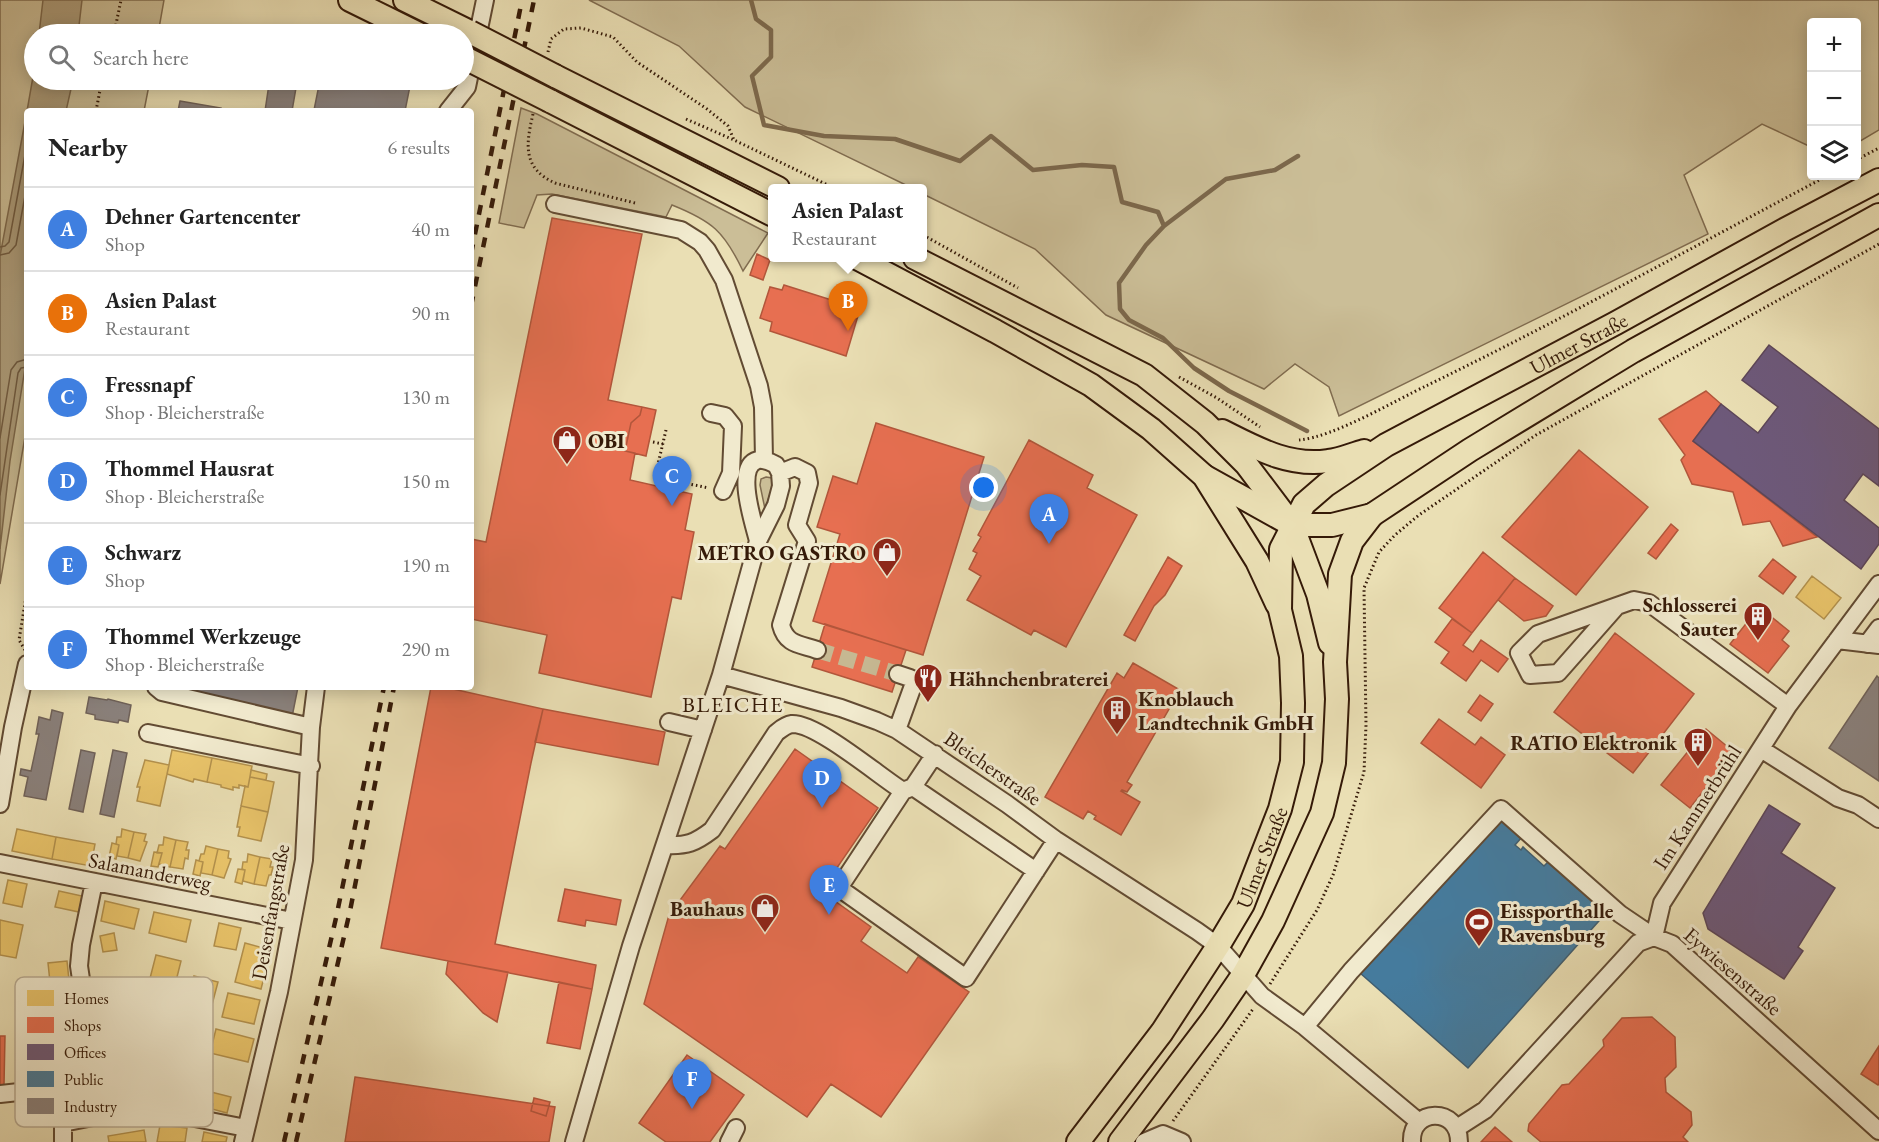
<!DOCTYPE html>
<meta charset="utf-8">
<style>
:root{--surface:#fff;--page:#f2f2f2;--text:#222;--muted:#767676;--line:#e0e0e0;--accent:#8f2418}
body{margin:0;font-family:"EB Garamond",serif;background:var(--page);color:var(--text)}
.controls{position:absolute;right:18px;top:18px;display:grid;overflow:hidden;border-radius:6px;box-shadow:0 3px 15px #0003}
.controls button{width:54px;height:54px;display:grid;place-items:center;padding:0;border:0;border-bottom:2px solid var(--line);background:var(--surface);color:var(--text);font:30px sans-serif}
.you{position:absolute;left:984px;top:488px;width:21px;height:21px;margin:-15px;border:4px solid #fff;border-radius:50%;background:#1a73e8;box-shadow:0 0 0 9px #1a73e833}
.badge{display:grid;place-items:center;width:39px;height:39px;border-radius:50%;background:var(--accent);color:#fff;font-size:20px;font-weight:700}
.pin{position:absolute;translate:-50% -50px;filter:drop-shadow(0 2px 3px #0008)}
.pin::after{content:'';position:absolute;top:32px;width:21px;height:18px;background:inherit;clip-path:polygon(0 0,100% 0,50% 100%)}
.popup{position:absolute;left:768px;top:184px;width:159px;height:78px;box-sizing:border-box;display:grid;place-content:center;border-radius:6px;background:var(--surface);filter:drop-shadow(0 2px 4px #0005);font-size:20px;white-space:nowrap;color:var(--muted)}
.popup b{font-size:22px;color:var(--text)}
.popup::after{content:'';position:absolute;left:50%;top:100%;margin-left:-12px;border:12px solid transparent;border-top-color:var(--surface)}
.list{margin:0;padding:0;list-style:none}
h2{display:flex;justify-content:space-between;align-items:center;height:78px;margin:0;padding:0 24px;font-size:26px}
h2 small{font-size:20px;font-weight:400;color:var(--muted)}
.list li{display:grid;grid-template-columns:39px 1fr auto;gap:18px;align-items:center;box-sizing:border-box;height:84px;padding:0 24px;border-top:2px solid var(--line)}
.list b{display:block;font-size:22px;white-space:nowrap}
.list p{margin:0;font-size:20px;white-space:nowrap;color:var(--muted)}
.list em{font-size:20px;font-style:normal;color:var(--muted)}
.icon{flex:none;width:33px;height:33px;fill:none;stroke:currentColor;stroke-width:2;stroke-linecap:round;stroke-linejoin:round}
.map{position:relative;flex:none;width:1879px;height:1142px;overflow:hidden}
.search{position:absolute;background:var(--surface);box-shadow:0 3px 15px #0003;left:24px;top:24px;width:450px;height:66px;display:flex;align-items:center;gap:15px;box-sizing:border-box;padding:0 21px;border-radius:33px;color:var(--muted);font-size:22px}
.panel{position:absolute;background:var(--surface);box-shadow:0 3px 15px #0003;left:24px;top:108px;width:450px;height:582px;border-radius:6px}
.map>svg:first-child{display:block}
.green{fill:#cbbe97;stroke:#806c50;stroke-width:1.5}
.water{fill:#ac9c7a;stroke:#7c684c;stroke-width:1.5}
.homes{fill:#e9c46a;stroke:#b3914d;stroke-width:1.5}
.shops{fill:#e76f51;stroke:#b2563b;stroke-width:1.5}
.offices{fill:#6d597a;stroke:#5c4658;stroke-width:1.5}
.public{fill:#457b9d;stroke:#405e70;stroke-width:1.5}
.industry{fill:#8a817c;stroke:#706259;stroke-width:1.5}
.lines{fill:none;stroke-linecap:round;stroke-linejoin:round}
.shore{stroke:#705b41;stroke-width:1.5}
.stream{stroke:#7c684c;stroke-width:4.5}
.minor-tunnel{stroke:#c6b892;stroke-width:16;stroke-dasharray:16 8;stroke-linecap:butt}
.minor-casing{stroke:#624b33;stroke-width:20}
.major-casing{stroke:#351a08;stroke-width:26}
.path{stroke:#351a08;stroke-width:3;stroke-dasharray:1.5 3;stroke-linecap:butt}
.minor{stroke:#f1eace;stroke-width:16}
.major{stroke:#eadfb4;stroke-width:22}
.rail{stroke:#351a08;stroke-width:4.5;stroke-dasharray:10 10;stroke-linecap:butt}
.major-bridge-casing{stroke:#351a08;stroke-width:26;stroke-linecap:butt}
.major-bridge{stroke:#eadfb4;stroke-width:22}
.labels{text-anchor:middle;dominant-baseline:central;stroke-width:6;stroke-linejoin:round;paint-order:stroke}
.street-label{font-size:21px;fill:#351a08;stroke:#f1eace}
.poi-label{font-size:21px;font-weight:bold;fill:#351a08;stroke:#f1eace;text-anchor:start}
.neighbourhood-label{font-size:22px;letter-spacing:1.5px;fill:#351a08;stroke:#f1eace}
.key{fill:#f1eace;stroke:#b9ac93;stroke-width:1.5}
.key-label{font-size:16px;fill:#351a08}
</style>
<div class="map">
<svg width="1879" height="1142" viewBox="0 0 1879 1142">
<rect width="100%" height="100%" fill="#eadfb4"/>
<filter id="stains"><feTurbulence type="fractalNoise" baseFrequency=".00333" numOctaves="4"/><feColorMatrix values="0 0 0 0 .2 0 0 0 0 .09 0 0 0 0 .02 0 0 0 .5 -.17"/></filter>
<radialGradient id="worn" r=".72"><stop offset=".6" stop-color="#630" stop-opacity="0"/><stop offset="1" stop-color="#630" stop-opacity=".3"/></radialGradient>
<path class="green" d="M0,0H164L158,34H34V80H150L144,111H27V425L0,584Z
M589,0H1879V130L1857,143L1856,22H1812L1811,147L1762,124L1684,175L1708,234L1339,416L1329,387L1295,364L1264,389L1106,315L1035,249L923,194V188H912L745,107L679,46Z
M521,108L537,114L760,229L768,233L743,271C724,231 712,221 672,205L666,217L552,194L537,195L524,228L499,223Z
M766,477L772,478V488L765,509L760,485L761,479Z"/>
<path class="water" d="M43,0H82L78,34H39Z
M34,71V80H73L66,111H27Z
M27,111V356L10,461L0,549V256Z"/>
<path class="homes" d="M1812,576L1841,598L1824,619L1796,597Z
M172,750L212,758L207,782L194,779L193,782L167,774Z
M212,758L252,766L248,787L239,785V788L233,787V790L221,787V785L207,782Z
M145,760L169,765L160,806L137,801L140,787H137Z
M251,770L267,774L266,780L250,777Z
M250,777L274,782L268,812L241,806L245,786L248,787Z
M241,806L268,812L261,841L238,836L240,827H237Z
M17,829L56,837L52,859L12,851Z
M122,829L134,832L128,858L117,856L119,845L116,844L117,837H121Z
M134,832L146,834L144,841L147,842L140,861L128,858Z
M56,837L95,844L91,866L52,859Z
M164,837L176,840L170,867L159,864L162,853H157L159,845H163Z
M176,840L188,842L186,850H189L188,859L185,858L183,869L170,867Z
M112,843L119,845L116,859L109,857Z
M206,846L218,849L212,875L201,873L203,862L199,861L201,854H204Z
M218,849L229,851L228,858L231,859L224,878L212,875Z
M154,852L162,853L158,867L151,866Z
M248,854L260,857L254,884L243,881L245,870L242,869L243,862H247Z
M260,857L272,859L270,867H273L271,875H269L266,886L254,884Z
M196,860L203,862L200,876L193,874Z
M238,869L245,870L242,884L235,882Z
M8,880L27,884L22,907L3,903Z
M59,891L82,896L79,912L55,907Z
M105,901L139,909L134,929L101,921Z
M154,912L191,920L186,942L149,933Z
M0,920L23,925L16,958L0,955Z
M219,923L241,928L236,950L214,946Z
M114,933L117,950L103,952L100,936Z
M245,943L271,950L261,989L235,982Z
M156,955L181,961L172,997L147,990Z
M67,961L69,980L50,982L48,963Z
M194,976L218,982L209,1016L185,1010Z
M228,993L260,1000L254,1024L222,1017Z
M118,1000L121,1020L100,1023L97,1004Z
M66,1027L68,1041L55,1044L52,1029Z
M52,1029L55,1048L44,1050L40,1031Z
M216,1029L254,1039L248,1062L210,1053Z
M134,1037L137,1053L107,1058L105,1042Z
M81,1042L85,1070L67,1073L63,1045Z
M55,1052L58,1076L38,1079L35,1054Z
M170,1067L190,1070L184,1102L165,1099Z
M138,1078L142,1101L116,1106L112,1082Z
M207,1091L231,1097L227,1113L212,1109L213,1104L204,1102Z
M49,1102L53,1121L25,1126L21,1106Z
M160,1125L187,1128L185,1142H157Z
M144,1130L146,1142H109L108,1136Z
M204,1132L227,1137L226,1142H202Z"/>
<path class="shops" d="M552,218L642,234L608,400L642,407L640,415L631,423L625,451L635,453L630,480L692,494L685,530L694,532L681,599L672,597L651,697L539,673L547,635L471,619V539L486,542Z
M757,254L770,260L763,280L750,275Z
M784,285L860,309L846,356L770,331L772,322L760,318L770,287L782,290Z
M1706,391L1721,404L1693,441L1817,537L1783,546L1770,521L1743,525L1733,492L1692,484L1681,460L1685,455L1659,419Z
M642,407L656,410L646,456L625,451L631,423L640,415Z
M876,423L984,457L923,655L813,621L840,534L817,527L833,476L857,484Z
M1029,440L1093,475L1087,488L1137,515L1066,647L1034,630L1031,635L967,600L981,576L969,569L977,553L973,551L981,537L978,535Z
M1579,450L1648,507L1576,595L1502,537Z
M1671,524L1678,530L1656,559L1648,553Z
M1483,552L1515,578L1472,633L1439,608Z
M1168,557L1182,566L1165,595L1154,606L1135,641L1124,635Z
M1773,559L1796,577L1783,594L1759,576Z
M1515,578L1553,606L1546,616L1524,621L1498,600Z
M1759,607L1789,631L1782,640L1789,646L1768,673L1730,644Z
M1452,619L1472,633L1463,645L1473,652L1481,640L1508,659L1498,672L1481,660L1466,681L1441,663L1449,652L1435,642Z
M825,624L906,650L892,692L812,667Z
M1615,633L1694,694L1633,773L1554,712Z
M1133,663L1180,690L1127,782L1132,785L1127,792L1122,790L1121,791L1140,802L1121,835L1094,819L1096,816L1088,811L1083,819L1045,797L1117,673L1124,678Z
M431,687H444L543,709L531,763L495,944L596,965L592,989L381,948Z
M1480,695L1493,704L1481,721L1468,712Z
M543,709L665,732L658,765L535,742Z
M1439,719L1475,745L1481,737L1505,755L1481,788L1421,743Z
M1706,729L1734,752L1690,808L1661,785Z
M795,749L878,808L821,891L871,927L861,941L907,973L918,957L969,992L881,1117L831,1084L807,1117L644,1004L669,915L720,846L725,849Z
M565,889L621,900L616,925L586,920L585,926L558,921Z
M448,961L508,972L497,1022L483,1013L446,974Z
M559,982L592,989L580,1049L547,1043Z
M1652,1017L1675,1037L1676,1067L1665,1078L1666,1092L1691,1112L1692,1125L1683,1137L1688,1142H1541L1528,1131L1529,1124L1562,1085L1569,1084L1604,1046L1603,1040L1622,1018Z
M0,1036H5L4,1085H0Z
M1879,1046V1084L1878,1085L1861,1074Z
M687,1055L744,1095L710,1142H666L639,1123Z
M355,1077L555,1107L549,1142H345Z
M534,1098L550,1102L546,1116L531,1111Z
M1495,1127L1512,1142H1481Z"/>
<path class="offices" d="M1769,345L1879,429V486L1863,474L1844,500L1879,528V544L1861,569L1693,441L1721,404L1758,433L1778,407L1742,380Z
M1769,805L1800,824L1781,853L1835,888L1798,947L1803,951L1784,979L1708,929L1703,913Z"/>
<path class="public" d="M1501,819L1522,837L1515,845L1521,850L1523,847L1544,866L1549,861L1606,913L1468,1068L1360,973Z"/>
<path class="industry" d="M191,80H242L241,88Z
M320,80H377L410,86L405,111L314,110Z
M269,84L296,88L292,111H265Z
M180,101L221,108L220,111H178Z
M1877,676L1879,678V781L1829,748Z
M185,687H298L292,717L184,695Z
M89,697L107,700L108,699L131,705L128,722L119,720L118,723L95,719V715L86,713Z
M52,710L63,713L46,800L24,796L28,777L20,775L21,769L31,771L39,734H36L39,717L50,720Z
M81,750L95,753L83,812L69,809Z
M113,750L127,753L114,817L100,814Z"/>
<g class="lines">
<path class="shore" d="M0,247L5,246L9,242L27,144
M0,255L9,253L16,245L27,185
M0,438L11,370L17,362L27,359
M0,495L18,373L21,368L27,367"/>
<path class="stream" d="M751,0L756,19L771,30V57L752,76L764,125L824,136L895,139L960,161L991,136L1033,170L1082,165L1114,167L1122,202L1158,212L1164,226L1146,245L1119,283L1120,309L1129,320L1163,338L1194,368L1229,391L1307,431
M1164,226L1226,179L1275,170L1298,156"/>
<path class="minor-tunnel" d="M817,650L898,674"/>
<g class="minor-casing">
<path id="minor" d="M448,111L467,87L485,0
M555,204L681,230L700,242L707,250L724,280L759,386L763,407L764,460
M711,413L725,416L733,426L731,473L723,491
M780,473L795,467L807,473L809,483L797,525L807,541L781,625C786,645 800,644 817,650
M1617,606L1538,634L1519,653L1530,675L1558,673L1617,606L1634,600L1649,603L1788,706
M1837,640L1879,645
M1867,644L1879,628
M721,675L758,541L776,505L781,486L780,473L776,465C770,462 765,459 758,460C734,466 754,524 758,541
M156,687L162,692L311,727
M669,722L703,730
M897,730L914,683L910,678L898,674
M148,733L311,766
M1761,749L1838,798L1858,805L1879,819
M935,754L913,787L903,791L839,888L966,978L1056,840
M913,787L1036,871
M0,804L13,727L27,664
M666,845C687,846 695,843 712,830L776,733C781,729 785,725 792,724C817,723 879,776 903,791
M0,863L292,921
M1654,937L1662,903L1788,706L1879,584
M1305,1027L1351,971L1501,809L1620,914L1654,937L1672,944L1879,1131
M0,1094L55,1088L64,1093L95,1091
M98,1116L147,1112H164L246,1128
M1457,1128L1485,1110L1638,943L1654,937
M63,1142V1123L98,1116L91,1046L79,966L81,945L94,882
M243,1142L279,992L304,860L311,727L316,687
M574,1142L631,946L721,675L841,708L877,721L897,730L1007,804L1056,840L1197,931L1218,946L1262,996L1305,1027L1419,1122
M729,1142L736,1128
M1144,1142L1163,1134L1182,1142
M1412,1142C1410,1108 1459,1106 1459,1142"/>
</g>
<g class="major-casing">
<g id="major">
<path d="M350,0L419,34"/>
<path d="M405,0L470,32"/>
<path d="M555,76L778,188"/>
<path d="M550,101L773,215"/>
<path d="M857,258L995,331L1091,385L1151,429L1204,476L1257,561L1277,604"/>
<path d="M915,258L1144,375L1205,423L1246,464L1292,525L1318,594L1330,643"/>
<path d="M1222,431C1256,448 1289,467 1328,461C1340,460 1353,454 1364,451"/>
<path d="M1204,476L1292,525H1332L1372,515L1470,450L1633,351L1879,215"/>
<path id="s1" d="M1078,1142L1162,1032L1218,946L1243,904L1280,809L1292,762L1293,703L1291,656L1280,610L1281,549L1304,504L1326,485L1386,445L1616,323L1784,230L1879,180"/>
<path d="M1120,1142L1213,1019L1243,975L1273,921L1322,813L1334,763L1337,699L1335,662L1340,574L1352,541L1372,515"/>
</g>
</g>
<path class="path" d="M114,34L121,0
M548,52L551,39L564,29L581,28L613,37L637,62L707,109L728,126L734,140
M96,111L102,80
M533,114C526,144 522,168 555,183L635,203
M686,119L734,140L834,188
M1856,160L1879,148
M923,235L1018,288
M1179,377L1217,398L1260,427
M666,430L655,477L709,488
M1299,440C1334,437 1394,401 1428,385C1563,319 1695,246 1827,176
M653,442L663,444
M25,650L19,640L27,591
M1270,984L1317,910L1333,875L1364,772L1366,725L1364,588L1379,552L1395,535L1419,515L1536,435L1879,244
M1173,1121L1253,1009"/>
<use href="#minor" class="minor"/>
<use href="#major" class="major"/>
<path class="rail" d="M471,254L522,0
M471,306L534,0
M284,1142L336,918L384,687
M296,1142L350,911L394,687"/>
<g class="major-bridge-casing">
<path id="major-bridge" d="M470,32L555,76
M465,58L550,101"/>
</g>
<use href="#major-bridge" class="major-bridge"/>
</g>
<defs>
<g id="shop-pin" transform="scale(1.5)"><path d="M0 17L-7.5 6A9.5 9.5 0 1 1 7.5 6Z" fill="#8f2418" stroke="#f1eace"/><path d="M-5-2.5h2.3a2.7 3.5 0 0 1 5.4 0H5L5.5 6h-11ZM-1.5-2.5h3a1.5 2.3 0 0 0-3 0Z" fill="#fff"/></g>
<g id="building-pin" transform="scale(1.5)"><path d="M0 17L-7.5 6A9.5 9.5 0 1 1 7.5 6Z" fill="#8f2418" stroke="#f1eace"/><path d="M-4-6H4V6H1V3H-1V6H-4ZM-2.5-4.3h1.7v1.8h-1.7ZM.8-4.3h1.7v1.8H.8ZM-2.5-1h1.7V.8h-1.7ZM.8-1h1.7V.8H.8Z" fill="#fff"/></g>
<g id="restaurant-pin" transform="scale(1.5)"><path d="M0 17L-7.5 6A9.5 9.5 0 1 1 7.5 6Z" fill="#8f2418" stroke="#f1eace"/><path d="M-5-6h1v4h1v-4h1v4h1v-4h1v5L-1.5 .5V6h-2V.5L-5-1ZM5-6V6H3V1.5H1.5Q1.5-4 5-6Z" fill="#fff"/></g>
<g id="stadium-pin" transform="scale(1.5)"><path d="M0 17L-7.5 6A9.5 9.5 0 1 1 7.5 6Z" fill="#8f2418" stroke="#f1eace"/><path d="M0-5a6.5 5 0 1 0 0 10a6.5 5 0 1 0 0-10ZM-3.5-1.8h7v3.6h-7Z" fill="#fff"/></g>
</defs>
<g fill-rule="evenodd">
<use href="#shop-pin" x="567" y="440"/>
<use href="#shop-pin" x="887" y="552"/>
<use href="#building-pin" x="1758" y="616"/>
<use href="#restaurant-pin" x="928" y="678"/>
<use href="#building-pin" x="1117" y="710"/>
<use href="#building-pin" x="1698" y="742"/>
<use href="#shop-pin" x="765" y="908"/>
<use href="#stadium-pin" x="1479" y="922"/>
</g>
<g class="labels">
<g class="street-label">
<text stroke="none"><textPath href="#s1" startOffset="1024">Ulmer Straße</textPath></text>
<text transform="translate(993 768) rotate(35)">Bleicherstraße</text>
<text transform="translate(1697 807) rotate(-57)">Im Kammerbrühl</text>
<text stroke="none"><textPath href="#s1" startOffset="340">Ulmer Straße</textPath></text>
<text transform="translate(150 871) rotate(11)">Salamanderweg</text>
<text transform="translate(270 912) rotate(-80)">Deisenfangstraße</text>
<text transform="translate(1733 971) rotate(41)">Eywiesenstraße</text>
</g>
<g class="poi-label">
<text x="588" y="440">OBI</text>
<text x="866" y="552" text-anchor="end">METRO GASTRO</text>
<text x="1737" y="604" text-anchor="end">Schlosserei<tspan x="1737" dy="24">Sauter</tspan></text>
<text x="949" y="678">Hähnchenbraterei</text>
<text x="1138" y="698">Knoblauch<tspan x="1138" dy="24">Landtechnik GmbH</tspan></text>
<text x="1677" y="742" text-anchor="end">RATIO Elektronik</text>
<text x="744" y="908" text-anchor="end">Bauhaus</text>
<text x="1500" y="910">Eissporthalle<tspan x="1500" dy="24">Ravensburg</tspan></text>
</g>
<g class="neighbourhood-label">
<text x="733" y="704">BLEICHE</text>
</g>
</g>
<rect x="15" y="977" width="198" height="150" rx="9" class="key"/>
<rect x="27" y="990" width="27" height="16" fill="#e9c46a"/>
<rect x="27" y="1017" width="27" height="16" fill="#e76f51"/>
<rect x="27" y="1044" width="27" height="16" fill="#6d597a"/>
<rect x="27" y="1071" width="27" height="16" fill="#457b9d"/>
<rect x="27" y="1098" width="27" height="16" fill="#8a817c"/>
<g class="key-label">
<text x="64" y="1004">Homes</text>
<text x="64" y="1031">Shops</text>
<text x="64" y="1058">Offices</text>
<text x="64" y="1085">Public</text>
<text x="64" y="1112">Industry</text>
</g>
<rect width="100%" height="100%" filter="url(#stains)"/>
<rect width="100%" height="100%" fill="url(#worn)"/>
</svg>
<div class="controls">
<button>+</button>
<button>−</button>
<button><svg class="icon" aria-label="layers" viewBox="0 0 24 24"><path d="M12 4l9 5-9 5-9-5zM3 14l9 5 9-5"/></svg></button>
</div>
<div class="you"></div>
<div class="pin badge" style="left:1049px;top:544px;background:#3f7fe0">A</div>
<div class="pin badge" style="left:848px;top:331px;background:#e8710a">B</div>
<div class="popup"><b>Asien Palast</b>Restaurant</div>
<div class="pin badge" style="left:672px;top:506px;background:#3f7fe0">C</div>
<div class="pin badge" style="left:822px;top:808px;background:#3f7fe0">D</div>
<div class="pin badge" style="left:829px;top:915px;background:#3f7fe0">E</div>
<div class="pin badge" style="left:692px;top:1109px;background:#3f7fe0">F</div>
<div class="search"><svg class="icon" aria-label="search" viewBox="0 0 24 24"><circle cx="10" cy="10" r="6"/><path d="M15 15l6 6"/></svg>Search here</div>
<section class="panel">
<h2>Nearby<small>6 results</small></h2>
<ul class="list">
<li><span class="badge" style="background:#3f7fe0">A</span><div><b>Dehner Gartencenter</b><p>Shop</p></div><em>40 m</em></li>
<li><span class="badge" style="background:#e8710a">B</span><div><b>Asien Palast</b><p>Restaurant</p></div><em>90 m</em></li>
<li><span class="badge" style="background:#3f7fe0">C</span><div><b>Fressnapf</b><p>Shop · Bleicherstraße</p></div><em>130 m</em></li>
<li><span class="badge" style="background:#3f7fe0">D</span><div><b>Thommel Hausrat</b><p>Shop · Bleicherstraße</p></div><em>150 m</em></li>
<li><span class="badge" style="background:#3f7fe0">E</span><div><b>Schwarz</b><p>Shop</p></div><em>190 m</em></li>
<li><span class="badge" style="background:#3f7fe0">F</span><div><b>Thommel Werkzeuge</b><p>Shop · Bleicherstraße</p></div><em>290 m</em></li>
</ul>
</section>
</div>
